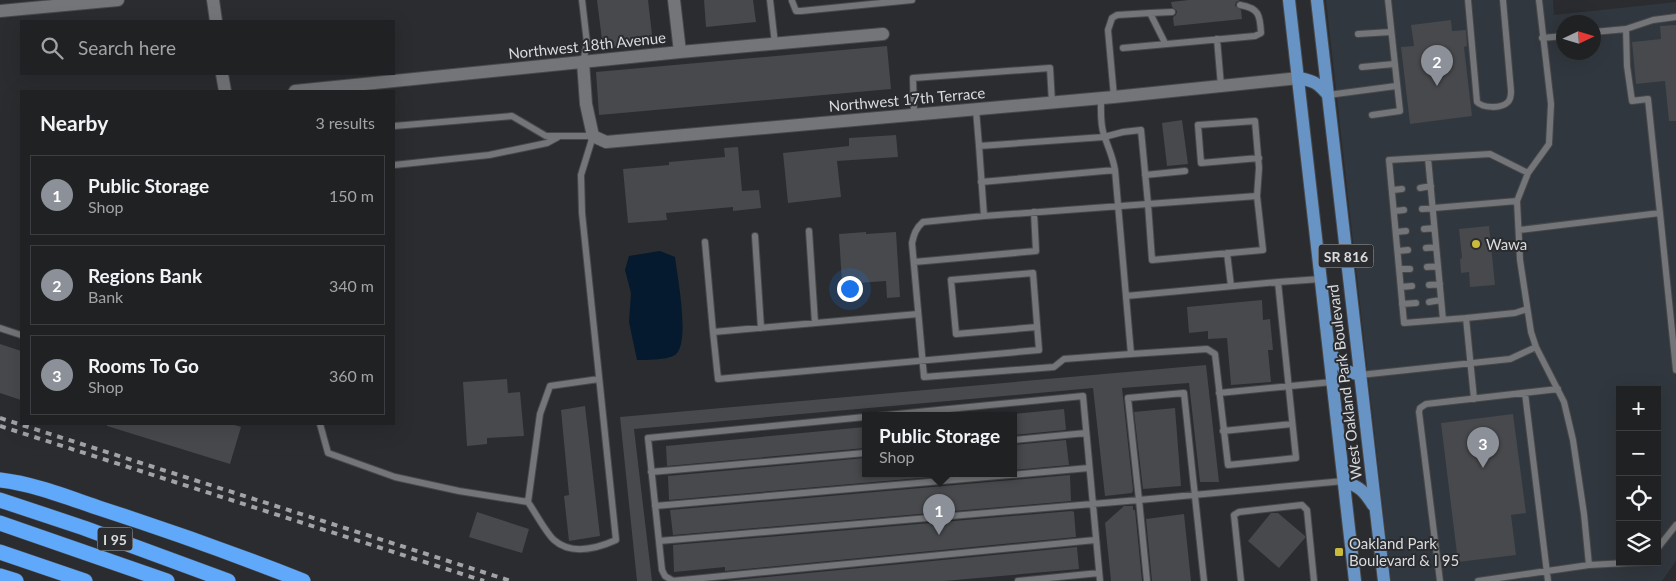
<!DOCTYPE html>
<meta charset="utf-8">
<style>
:root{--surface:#202123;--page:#2d2e30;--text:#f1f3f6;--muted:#a2a3a6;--line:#3d3e41;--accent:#8c9099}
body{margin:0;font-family:Lato,sans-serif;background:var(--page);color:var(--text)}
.controls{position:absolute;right:15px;bottom:15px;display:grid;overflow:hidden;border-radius:0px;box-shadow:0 5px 20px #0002}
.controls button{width:45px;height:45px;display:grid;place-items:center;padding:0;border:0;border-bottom:1px solid var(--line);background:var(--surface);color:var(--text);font:25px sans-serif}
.compass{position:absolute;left:1556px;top:15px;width:45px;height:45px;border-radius:50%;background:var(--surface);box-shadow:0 5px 20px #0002;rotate:86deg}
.you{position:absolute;left:849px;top:288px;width:18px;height:18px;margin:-12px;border:4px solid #fff;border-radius:50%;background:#1a73e8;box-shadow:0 0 0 8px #1a73e833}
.badge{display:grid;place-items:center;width:32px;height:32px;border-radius:50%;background:var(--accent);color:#fff;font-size:16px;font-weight:700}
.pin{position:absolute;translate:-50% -41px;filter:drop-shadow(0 1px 2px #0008)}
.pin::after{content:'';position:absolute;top:26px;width:18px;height:15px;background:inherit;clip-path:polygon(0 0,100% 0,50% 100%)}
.popup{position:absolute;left:862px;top:412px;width:155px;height:65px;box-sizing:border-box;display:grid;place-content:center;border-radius:0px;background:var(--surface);filter:drop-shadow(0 1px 4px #0005);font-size:16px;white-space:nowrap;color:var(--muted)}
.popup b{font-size:19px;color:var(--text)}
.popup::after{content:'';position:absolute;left:50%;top:100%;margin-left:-10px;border:10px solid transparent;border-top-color:var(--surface)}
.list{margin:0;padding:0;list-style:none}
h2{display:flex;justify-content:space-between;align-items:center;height:65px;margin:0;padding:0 20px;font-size:21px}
h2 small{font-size:16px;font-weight:400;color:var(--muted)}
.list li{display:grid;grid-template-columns:32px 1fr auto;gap:15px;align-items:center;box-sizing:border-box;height:80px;margin:0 10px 10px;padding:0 10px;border:1px solid var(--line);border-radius:0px}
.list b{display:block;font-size:19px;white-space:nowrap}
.list p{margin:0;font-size:16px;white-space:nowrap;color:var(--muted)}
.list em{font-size:16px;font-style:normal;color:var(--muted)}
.icon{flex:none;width:28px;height:28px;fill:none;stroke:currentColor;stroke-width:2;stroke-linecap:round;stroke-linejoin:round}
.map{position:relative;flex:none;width:1676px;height:581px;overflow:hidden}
.search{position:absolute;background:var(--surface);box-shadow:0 5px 20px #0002;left:20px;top:20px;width:375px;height:55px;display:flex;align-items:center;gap:12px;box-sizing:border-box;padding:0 18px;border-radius:0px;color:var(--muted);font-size:19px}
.panel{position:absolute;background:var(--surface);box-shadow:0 5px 20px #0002;left:20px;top:90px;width:375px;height:335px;border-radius:0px}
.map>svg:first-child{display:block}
.built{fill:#31373e;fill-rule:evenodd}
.water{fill:#05192f}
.building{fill:#47494c}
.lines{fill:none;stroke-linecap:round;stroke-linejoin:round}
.lane-casing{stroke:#47484a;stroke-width:8}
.street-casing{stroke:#47484a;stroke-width:14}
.primary-casing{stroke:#47484a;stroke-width:14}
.highway-casing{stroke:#47484a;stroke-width:16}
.lane{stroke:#737578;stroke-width:6}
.street{stroke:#737578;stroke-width:12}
.primary{stroke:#6894c5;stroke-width:12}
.highway{stroke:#60a8f9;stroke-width:15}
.rail{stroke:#a1a3a5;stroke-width:4;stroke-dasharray:6 6;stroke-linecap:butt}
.poi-dot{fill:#c9ba3a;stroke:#2a2c2f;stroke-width:2}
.labels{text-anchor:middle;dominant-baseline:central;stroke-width:4;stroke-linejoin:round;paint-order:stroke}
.shield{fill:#2a2c2f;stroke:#a5a6a9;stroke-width:1}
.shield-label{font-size:14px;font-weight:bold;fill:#dadbdd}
.street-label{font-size:15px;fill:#dadbdd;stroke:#2a2c2f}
.poi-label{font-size:15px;fill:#dadbdd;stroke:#2a2c2f;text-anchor:start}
</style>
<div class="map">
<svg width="1676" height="581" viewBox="0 0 1676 581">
<rect width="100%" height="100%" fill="#2a2c2f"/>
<path class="built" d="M1326,0H1553L1554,15L1676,2V561L1662,581H1391ZM1564,22H1594V52H1564ZM1620,390H1657V562H1620Z"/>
<path class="water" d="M660,251L675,257C677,275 691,344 675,355C667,360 646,360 637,360L629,322L631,293L625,270L629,256Z"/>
<path class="building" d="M597,0H648L653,43L603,48Z
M704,0H753L756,22L706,27Z
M1189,0H1240L1236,2L1235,6L1241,10L1242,19L1174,26L1173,17L1176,15L1177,11L1172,7L1171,2Z
M1451,20L1452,31L1466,30L1467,46L1464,47L1472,116L1410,124L1401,47L1414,46L1411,25Z
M1676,25V121H1669L1665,81L1636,84L1632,42L1661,39L1660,26Z
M887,46L891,89L599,115L596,72Z
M1182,120L1188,164L1167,166L1162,123Z
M896,135L898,157L837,161L841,197L788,203L783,153L849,146V138Z
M738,147L742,191L759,190L761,208L733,211V207L666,213L667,220L628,223L623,169L669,165V162L725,157L724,148Z
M1489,226L1495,285L1470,287L1469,272L1461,273L1460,259L1462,258L1459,229Z
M866,232V234L896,232L900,297L887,298L886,281L842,284L839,234Z
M1262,300L1263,320L1270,319L1273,350H1268L1271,382L1231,385L1227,338L1208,339V331L1189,333L1187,307Z
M0,344L21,351V400L0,393Z
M1206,365L1219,482H1200L1189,383L1122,388L1133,490L1132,493L1105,496L1093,388L634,429L652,581H637L620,417Z
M507,379L508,393L520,392L524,436L487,438V444L467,446L463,382Z
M585,406L600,536L569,541L564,496L569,495L561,410Z
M1175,408L1181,486L1143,489L1134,412Z
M1064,409L1066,429L1065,430L1013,435V414Z
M1513,414L1526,513L1511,515L1516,555L1458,562L1441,423Z
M107,424H231L241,427L230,464L107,426Z
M865,427V448L667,466L666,446Z
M1066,440L1069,465L1013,470V445Z
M865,458V474H966L669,500L668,476Z
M1070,475L1071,501L673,535L670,510Z
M1124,506H1133V510H1135L1142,581H1111L1105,523Z
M1072,511L1074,512L1076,537L725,571V567L674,572L673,545Z
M477,512L529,529L522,553L469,537Z
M1271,513H1278L1305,536V538L1279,568L1248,541Z
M1184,514L1191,581H1152L1146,519Z
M1077,547L1079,569L944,581H726Z"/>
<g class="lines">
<g class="lane-casing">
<path id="lane" d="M582,0L587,43L583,62
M770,0L775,44
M1468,0L1477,102C1483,108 1501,109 1508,102C1511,99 1511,95 1511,91L1503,0
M1539,0L1551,104L1549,144L1528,173L1517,201L1520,260L1531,332L1536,347L1564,402L1573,440L1584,514L1589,565L1645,562
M792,1L796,11H801L912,0
M1150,13L1172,12
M1594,32L1626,29L1653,20L1676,17
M1358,34L1391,32
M1542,38L1564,36
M1217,39L1221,86
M1123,48L1255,36L1261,33C1260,15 1259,8 1240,5
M1362,67L1394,64
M1328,95L1396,86
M1114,97L1108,30L1112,18L1117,15L1150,13L1165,43
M1101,99C1101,111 1100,124 1104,135C1108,147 1113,157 1115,170L1131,354L1207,349L1215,354L1228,465L1296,458L1278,282L1321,279
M976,110L979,146L1104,137L1123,132L1141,130L1148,204L984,216L979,146
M914,115L913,78L1050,68L1052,103
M1372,115L1400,111L1388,0
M394,126L512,116L546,136H593L581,175L582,213L616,540C598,548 572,556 554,540C546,533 535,512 528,502L540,414L550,386L599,379
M1428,158L1443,320
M394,165L489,155L547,143L558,137
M1145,175L1185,171
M981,182L1115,170
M1420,188L1431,186
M1393,190L1402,189
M1257,196L1148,204L1152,260L1263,250L1257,196L1259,168L1255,121L1198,125L1201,163L1259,158
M1422,209L1517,201
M1395,211L1404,210
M1660,213L1676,370
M984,216L923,222C916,228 914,234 912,243L924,377L1054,367L1064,359L1131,354
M1424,229L1434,228
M1519,230L1660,213L1648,99L1632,101L1627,66L1626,29
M809,231L815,323
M1396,232L1406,231
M755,236L761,328
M705,242L713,332
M1426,248L1436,247
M1398,251L1408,250
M1227,253L1231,286
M914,262L1036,251L1034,212
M1427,267L1438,266
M1400,269H1410
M1429,285L1440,284
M1401,287L1412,286
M1126,296L1278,282
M1429,302L1441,300
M1402,304L1416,303
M918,314L713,332L718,379L1039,350L1033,273L951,280L956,334L1037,327
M1466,318L1404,323L1389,160L1490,154L1528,173
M0,328L21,335
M1360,375L1510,359L1536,347
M1219,393L1332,382
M1525,393L1548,581
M1474,399L1466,318L1515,313L1527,309
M877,416L1083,396L1100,581
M320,424L328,453L395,477L459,491L528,502
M1223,431L1292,424
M1013,440L1086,433
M651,472L865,453
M655,506L1089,468
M659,541L1139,500L1128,398L1184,393L1204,581
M1657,549L1676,525
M672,581L1095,540
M673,581L665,576L662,570L648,438L865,417
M1018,581L1099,573
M1147,581L1139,500L1344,481
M1241,581L1234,515L1239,512L1302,505L1307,510L1314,581
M1440,581L1419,412L1420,408L1426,404L1558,389
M1478,581L1589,565"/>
</g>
<g class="street-casing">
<path id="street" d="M213,0L216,21
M674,0L680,52
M0,11L118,0
M583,62L586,104L593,136L606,142L1114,97L1299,78
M222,74L225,91
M295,91L680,52L883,34"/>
</g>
<g class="primary-casing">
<path id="primary" d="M1289,0L1355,581
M1317,0L1384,581
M1299,78C1314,81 1318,83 1328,95
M1329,351L1346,371L1360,375
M1344,481C1360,487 1364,491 1373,505"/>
</g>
<g class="highway-casing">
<path id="highway" d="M0,480C35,484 69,498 102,509C170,531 237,555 303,581
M0,500L84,528L228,581
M0,523L167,581
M0,552L85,581
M0,576L16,581"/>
</g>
<use href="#lane" class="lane"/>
<use href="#street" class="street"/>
<use href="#primary" class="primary"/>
<use href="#highway" class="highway"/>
<path class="rail" d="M0,418L511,581
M0,426L484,581"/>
</g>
<g class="poi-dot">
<circle cx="1476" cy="244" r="5"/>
<rect x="1334" y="547" width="10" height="10" rx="2.5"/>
</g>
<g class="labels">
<g class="shield">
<rect x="1318.5" y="244.5" width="55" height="23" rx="4"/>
<rect x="97.5" y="527.5" width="35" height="23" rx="4"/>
</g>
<g class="shield-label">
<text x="1346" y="256">SR 816</text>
<text x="115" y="539">I 95</text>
</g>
<g class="street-label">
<text transform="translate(587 45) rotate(-6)">Northwest 18th Avenue</text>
<text transform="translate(907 99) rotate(-5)">Northwest 17th Terrace</text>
<text transform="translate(1344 382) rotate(-97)">West Oakland Park Boulevard</text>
</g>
<g class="poi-label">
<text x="1486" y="244">Wawa</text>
<text x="1349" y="543">Oakland Park<tspan x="1349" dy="17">Boulevard &amp; I 95</tspan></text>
</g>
</g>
</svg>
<div class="controls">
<button>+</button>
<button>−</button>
<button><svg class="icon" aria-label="locate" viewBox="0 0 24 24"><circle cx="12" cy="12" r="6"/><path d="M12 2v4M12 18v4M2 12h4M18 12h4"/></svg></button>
<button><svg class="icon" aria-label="layers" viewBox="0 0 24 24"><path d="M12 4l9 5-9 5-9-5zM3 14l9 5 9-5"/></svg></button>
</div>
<svg class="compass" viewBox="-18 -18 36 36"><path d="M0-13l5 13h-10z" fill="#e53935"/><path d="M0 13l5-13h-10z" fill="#a2a3a6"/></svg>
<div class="you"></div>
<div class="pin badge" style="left:939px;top:535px">1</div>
<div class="popup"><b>Public Storage</b>Shop</div>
<div class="pin badge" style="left:1437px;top:86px">2</div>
<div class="pin badge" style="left:1483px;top:468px">3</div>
<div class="search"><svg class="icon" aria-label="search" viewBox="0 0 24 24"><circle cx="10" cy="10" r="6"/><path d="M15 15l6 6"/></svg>Search here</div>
<section class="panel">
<h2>Nearby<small>3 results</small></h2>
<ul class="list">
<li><span class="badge">1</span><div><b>Public Storage</b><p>Shop</p></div><em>150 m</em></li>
<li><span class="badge">2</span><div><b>Regions Bank</b><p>Bank</p></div><em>340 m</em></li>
<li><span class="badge">3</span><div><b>Rooms To Go</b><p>Shop</p></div><em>360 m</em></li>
</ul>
</section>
</div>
